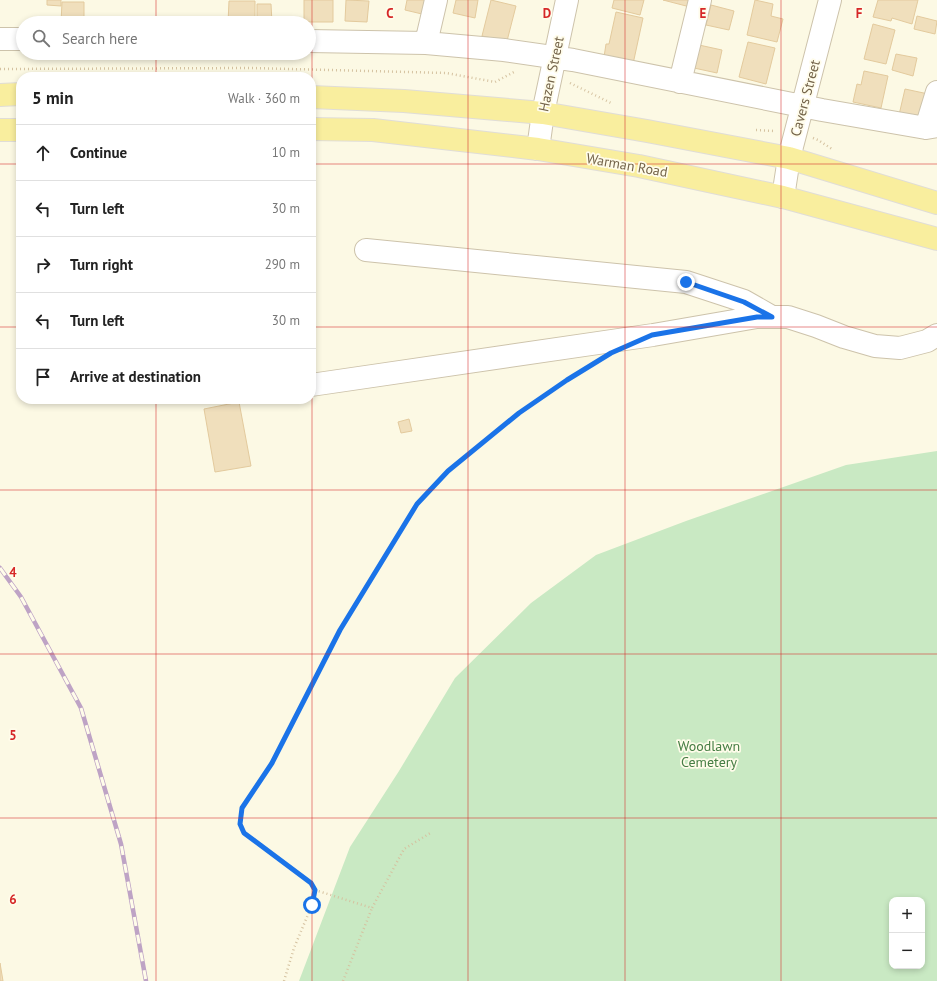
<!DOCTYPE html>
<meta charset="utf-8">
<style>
:root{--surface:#fff;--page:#f2f2f2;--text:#222;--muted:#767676;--line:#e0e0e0}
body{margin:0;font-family:"PT Sans",sans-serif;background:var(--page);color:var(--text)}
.controls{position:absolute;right:12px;bottom:12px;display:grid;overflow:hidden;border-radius:8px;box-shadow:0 2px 6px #0003}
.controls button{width:36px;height:36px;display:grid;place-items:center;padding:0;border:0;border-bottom:1px solid var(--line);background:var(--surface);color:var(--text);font:20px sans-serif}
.stop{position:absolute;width:12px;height:12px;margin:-9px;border:3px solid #1a73e8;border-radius:50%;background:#fff}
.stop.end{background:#1a73e8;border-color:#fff;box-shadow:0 1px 4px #0008}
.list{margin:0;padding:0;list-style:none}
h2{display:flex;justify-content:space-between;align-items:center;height:52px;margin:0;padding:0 16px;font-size:17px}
h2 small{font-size:13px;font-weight:400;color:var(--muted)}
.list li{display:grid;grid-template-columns:26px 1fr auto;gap:12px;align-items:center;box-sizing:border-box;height:56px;padding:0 16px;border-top:1px solid var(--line)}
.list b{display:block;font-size:15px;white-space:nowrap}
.list em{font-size:13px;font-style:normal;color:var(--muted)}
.icon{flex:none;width:22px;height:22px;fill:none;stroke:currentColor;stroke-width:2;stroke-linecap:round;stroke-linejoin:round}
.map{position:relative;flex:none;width:937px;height:981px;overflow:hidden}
.search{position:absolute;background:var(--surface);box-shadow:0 2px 6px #0003;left:16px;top:16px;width:300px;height:44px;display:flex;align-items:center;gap:10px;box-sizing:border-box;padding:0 14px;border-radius:22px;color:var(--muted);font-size:15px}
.panel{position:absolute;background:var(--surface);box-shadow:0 2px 6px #0003;left:16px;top:72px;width:300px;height:332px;border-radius:16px}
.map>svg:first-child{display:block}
.green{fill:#c9e9c3;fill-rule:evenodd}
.building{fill:#f0dfbc;stroke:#e3ca9d}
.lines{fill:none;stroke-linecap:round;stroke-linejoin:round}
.minor-casing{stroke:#cdc3ab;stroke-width:24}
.major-casing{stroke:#e0ddd7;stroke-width:24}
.path{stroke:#d5c2a0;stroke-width:2.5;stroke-dasharray:1 3;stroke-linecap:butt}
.minor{stroke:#fff;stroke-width:22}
.major{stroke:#f9ee9e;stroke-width:22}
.rail-casing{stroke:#bea3c5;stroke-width:4.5}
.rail{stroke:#fffcea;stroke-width:3;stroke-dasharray:9;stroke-linecap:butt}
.route{stroke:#1a73e8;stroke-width:5}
.grid{fill:none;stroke:#d62828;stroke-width:1;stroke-opacity:0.55}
.labels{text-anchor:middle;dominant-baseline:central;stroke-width:3.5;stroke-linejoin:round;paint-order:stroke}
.street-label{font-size:14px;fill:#74644a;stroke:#fffcea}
.park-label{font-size:14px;fill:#477f45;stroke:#fffcea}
.grid-label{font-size:13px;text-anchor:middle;font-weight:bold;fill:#d62828;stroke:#fffcea;stroke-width:3.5;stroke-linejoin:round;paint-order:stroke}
</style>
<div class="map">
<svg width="937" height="981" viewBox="0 0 937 981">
<rect width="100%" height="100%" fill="#fcf9e4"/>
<path class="green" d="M937,451V981H299L350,847L399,771L455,678L531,603L596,555L686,521L846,465ZM892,900H922V966H892Z"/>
<path class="building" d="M47,0H61V6L47,5Z
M304,0H333V22H304Z
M346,0L369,1L367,22L345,21Z
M407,0H426L422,14L405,10Z
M456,0H478L475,18L453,13Z
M491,0L516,6L507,41L482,36Z
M614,0H644L640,15L612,8Z
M663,0H692L690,7Z
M755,0L773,4L771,16L783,19L777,42L747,35Z
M878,0H918L912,24L892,18L891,21L873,17Z
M229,1H255V23H228Z
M62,2H84V23H61Z
M257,4H271L272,23H257Z
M711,5L734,11L729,30L706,25Z
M616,12L643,18L633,64L604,57L606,44H609Z
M917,16L937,21L935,34L914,29Z
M873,24L895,30L886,64L864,59Z
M748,42L775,48L766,84L739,77Z
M699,45L722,50L717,73L694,68Z
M896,54L917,58L913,76L892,70Z
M864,71L888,76L881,108L853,102L857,84L861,85Z
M905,89L933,95L927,121L899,115Z
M239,402L251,466L215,472L204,409Z
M409,419L412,431L401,433L398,422Z
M0,963L3,981H0Z"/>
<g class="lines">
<g class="minor-casing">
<path id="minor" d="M0,39H23
M309,41L426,43L504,50L573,60L822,110L926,128L937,126
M426,43L436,0
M680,82L700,0
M926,128L937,92
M538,149L543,113L567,0
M783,197L789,158L830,0
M366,250L686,282L744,301L772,317
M311,385L653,335L757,317H788L816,326L844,337L875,346L900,348L927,341L937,335"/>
</g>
<g class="major-casing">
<path id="major" d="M0,95L21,94
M311,97L404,101L543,113L647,131L789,158L937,203
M311,129L373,130L538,149L639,166L783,197L937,239
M0,130H21"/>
</g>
<path class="path" d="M0,69L252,68L446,73L495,82L514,72
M570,83L611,103
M756,130L775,131
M813,138L818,140L832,149
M315,890L372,908L404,849L432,832
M284,981L294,948L312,905L315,890L311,883L244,833L240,824L242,808L272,763L340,630L417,503L448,471L483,442L519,413L567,380L590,366
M343,981L372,908"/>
<use href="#minor" class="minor"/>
<use href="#major" class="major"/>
<g class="rail-casing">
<path id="rail" d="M0,568L21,597L81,708L121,844L146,981"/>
</g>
<use href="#rail" class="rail"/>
</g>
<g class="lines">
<path class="route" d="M312,905L315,890L311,883L244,833L240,824L242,808L272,763L340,630L417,504L448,471L519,413L567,380L611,353L652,335L757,317H772L744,302L686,282"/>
</g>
<path class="grid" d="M156,0V23M312,0V981M468,0V981M625,0V981M781,0V981M156,53V77M0,164H21M311,164H937M0,327H21M311,327H937M156,399V981M0,490H937M0,654H937M0,818H937"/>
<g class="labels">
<g class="street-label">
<text transform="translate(551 74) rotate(-78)">Hazen Street</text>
<text transform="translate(805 98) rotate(-75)">Cavers Street</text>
<text transform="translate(627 165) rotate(10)">Warman Road</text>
</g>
<g class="park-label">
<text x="709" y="746">Woodlawn<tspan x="709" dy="16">Cemetery</tspan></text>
</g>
</g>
<g class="grid-label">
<text x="390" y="18">C</text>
<text x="547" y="18">D</text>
<text x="703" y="18">E</text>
<text x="859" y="18">F</text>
<text x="13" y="577">4</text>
<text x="13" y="740">5</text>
<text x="13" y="904">6</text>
</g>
</svg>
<div class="controls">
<button>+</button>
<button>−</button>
</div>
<div class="stop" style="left:312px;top:905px"></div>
<div class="stop end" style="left:686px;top:282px"></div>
<div class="search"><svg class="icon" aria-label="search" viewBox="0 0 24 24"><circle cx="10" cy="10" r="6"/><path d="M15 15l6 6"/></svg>Search here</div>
<section class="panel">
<h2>5 min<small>Walk · 360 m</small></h2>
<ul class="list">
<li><svg class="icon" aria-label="ahead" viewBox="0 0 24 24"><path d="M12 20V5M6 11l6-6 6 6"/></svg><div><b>Continue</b></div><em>10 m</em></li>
<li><svg class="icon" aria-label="left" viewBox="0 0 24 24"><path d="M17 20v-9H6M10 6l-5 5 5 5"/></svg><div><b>Turn left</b></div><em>30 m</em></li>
<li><svg class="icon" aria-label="right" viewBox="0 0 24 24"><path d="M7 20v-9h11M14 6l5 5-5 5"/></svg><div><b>Turn right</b></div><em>290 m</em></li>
<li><svg class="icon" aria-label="left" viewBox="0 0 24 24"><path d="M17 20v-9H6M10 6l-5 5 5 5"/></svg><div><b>Turn left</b></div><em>30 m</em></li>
<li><svg class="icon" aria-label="arrive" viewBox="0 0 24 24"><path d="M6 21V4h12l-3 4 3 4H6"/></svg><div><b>Arrive at destination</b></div></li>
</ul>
</section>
</div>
